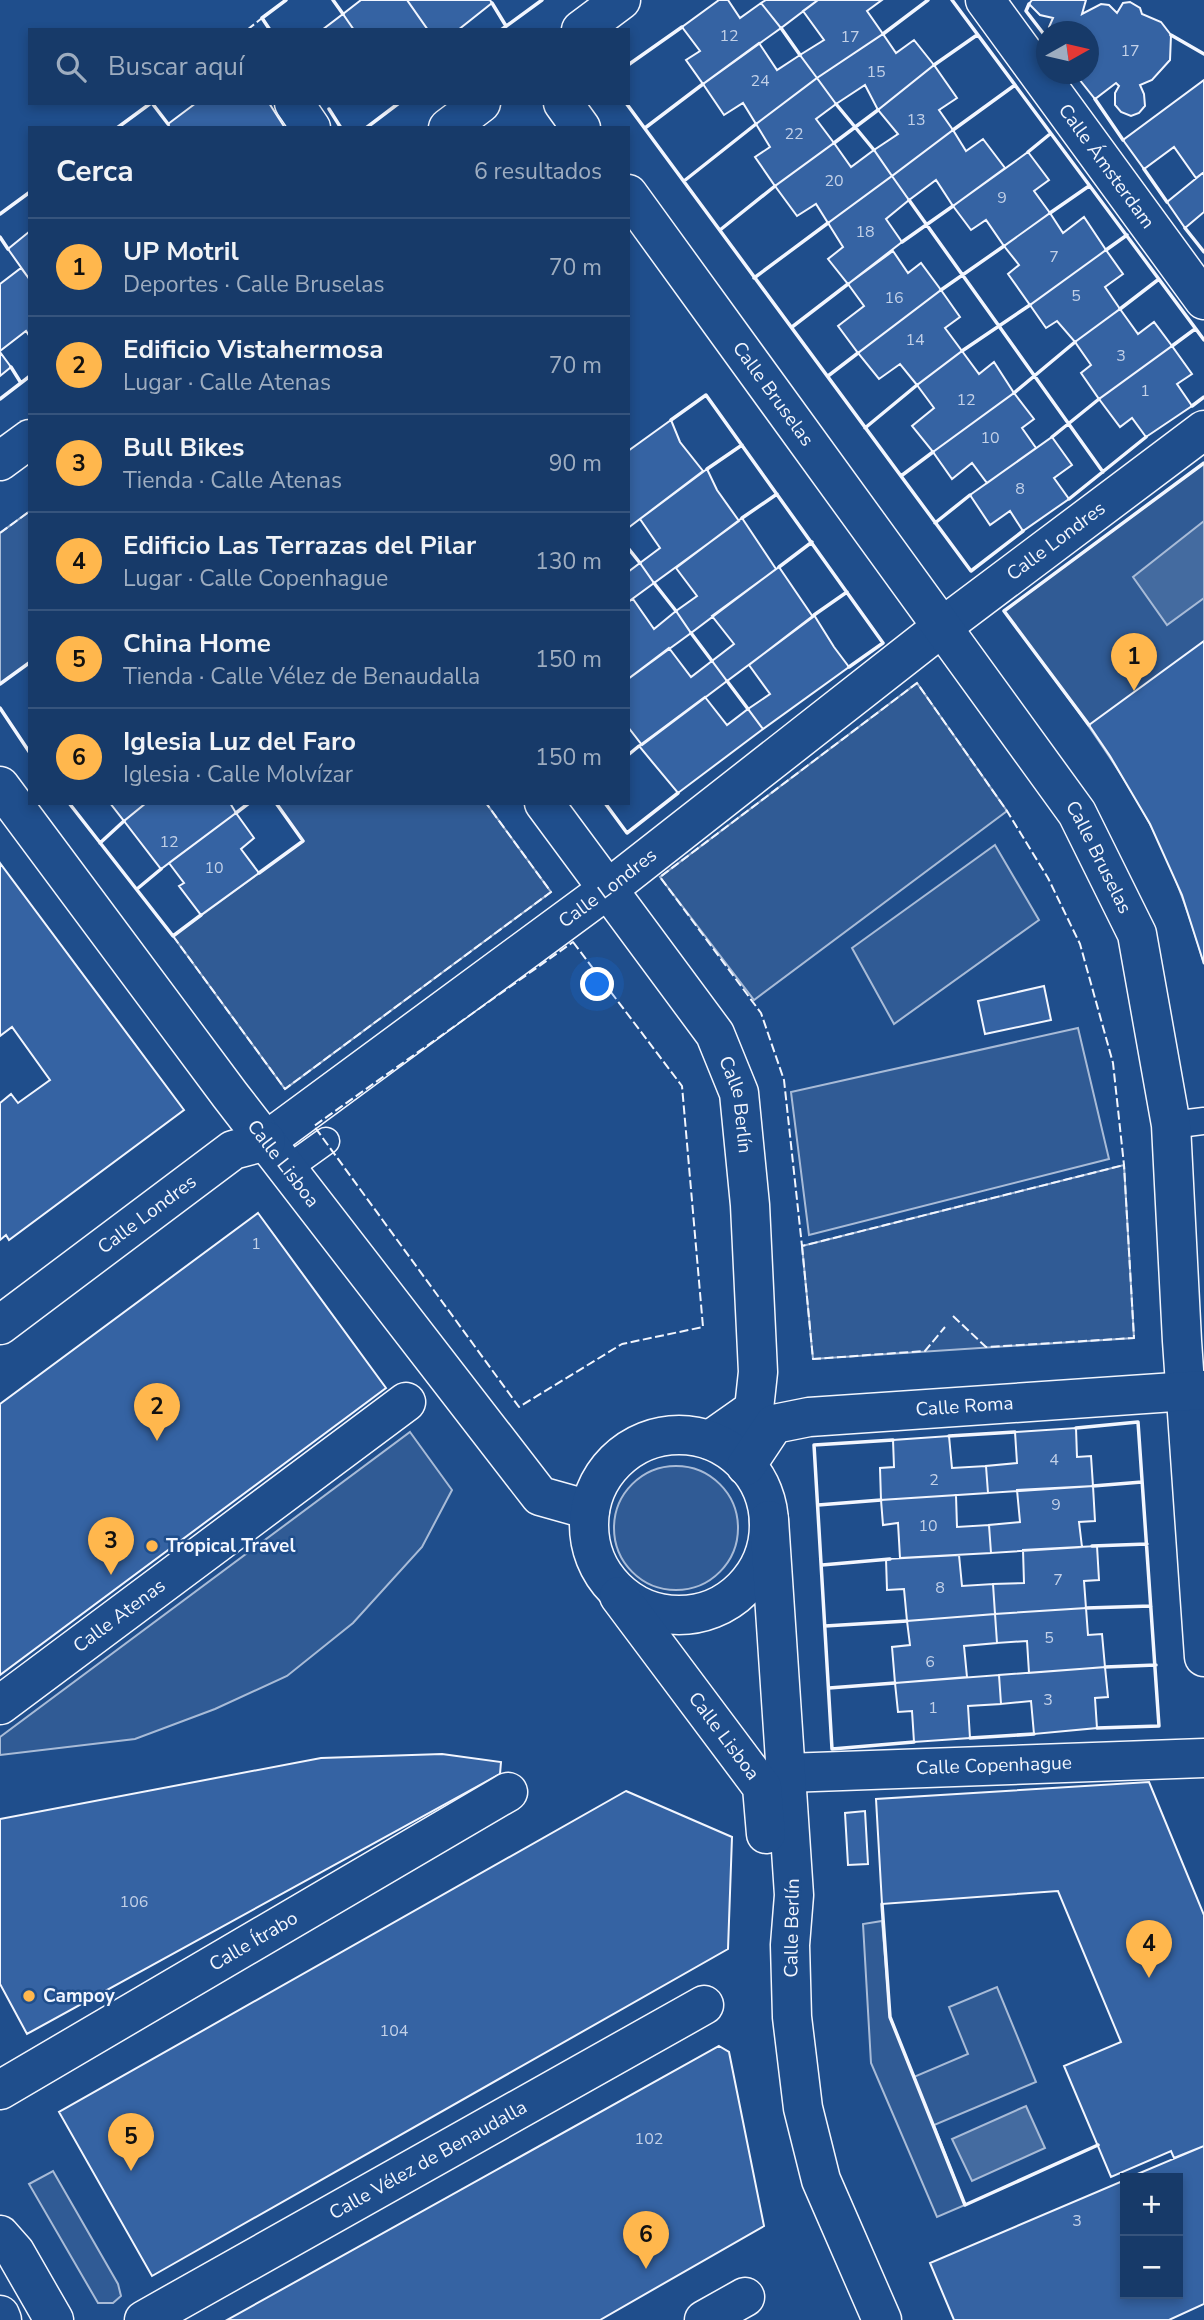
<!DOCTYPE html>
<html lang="es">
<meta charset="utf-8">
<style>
:root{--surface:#173a69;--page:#244571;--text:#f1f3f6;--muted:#9eadc0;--line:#36547d;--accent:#ffb74d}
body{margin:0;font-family:"Nunito Sans",sans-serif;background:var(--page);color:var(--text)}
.controls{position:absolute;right:21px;bottom:21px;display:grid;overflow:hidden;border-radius:0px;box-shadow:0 4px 10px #0003}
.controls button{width:63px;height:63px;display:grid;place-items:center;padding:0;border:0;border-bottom:2px solid var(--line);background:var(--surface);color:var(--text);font:35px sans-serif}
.compass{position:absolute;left:1036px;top:21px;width:63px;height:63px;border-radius:50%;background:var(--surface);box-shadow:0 4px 10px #0003;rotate:82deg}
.you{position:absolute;left:598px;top:985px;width:24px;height:24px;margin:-18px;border:5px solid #fff;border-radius:50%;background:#1a73e8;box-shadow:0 0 0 10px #1a73e833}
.badge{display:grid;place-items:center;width:46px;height:46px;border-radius:50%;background:var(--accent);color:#111;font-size:23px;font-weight:700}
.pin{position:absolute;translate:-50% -58px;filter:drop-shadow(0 2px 4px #0008)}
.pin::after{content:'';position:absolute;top:37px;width:24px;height:21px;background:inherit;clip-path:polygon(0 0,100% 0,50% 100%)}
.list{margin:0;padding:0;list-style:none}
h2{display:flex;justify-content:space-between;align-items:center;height:91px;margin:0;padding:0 28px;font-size:30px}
h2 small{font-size:23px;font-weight:400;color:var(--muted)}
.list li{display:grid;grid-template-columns:46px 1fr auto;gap:21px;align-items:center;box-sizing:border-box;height:98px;padding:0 28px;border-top:2px solid var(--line)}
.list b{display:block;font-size:26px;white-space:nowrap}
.list p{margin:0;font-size:23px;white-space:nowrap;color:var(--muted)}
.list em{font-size:23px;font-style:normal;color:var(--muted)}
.icon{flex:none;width:38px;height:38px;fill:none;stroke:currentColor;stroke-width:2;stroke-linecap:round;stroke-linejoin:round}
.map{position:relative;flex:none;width:1204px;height:2320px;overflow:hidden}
.search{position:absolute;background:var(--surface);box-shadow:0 4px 10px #0003;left:28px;top:28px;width:602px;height:77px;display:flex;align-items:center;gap:18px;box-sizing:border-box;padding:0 24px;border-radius:0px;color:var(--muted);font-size:26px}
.panel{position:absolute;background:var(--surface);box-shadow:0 4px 10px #0003;left:28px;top:126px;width:602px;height:679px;border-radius:0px}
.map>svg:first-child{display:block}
.green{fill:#305b95;stroke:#a8bbd7;stroke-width:2}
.water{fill:#446ba0;stroke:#a8bbd7;stroke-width:2}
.building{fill:#3563a3;stroke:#f2f6ff;stroke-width:2}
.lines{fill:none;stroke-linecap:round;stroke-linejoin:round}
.service-casing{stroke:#f2f6ff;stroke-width:29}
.pedestrian-casing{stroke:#f2f6ff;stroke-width:41}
.minor-casing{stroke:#f2f6ff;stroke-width:41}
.secondary-casing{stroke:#f2f6ff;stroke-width:41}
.service{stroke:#1f4e8c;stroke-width:26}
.pedestrian{stroke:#1f4e8c;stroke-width:38}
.minor{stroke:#1f4e8c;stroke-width:38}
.secondary{stroke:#1f4e8c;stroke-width:38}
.fence{stroke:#f2f6ff;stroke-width:2;stroke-dasharray:9 3.5;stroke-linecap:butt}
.wall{stroke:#f2f6ff;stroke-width:3.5}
.poi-dot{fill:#ffb74d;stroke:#1f4e8c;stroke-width:2.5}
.labels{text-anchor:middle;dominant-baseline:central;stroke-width:5;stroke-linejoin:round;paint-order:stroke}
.number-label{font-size:16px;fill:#c3d1e8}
.street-label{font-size:19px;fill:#f2f6ff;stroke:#1f4e8c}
.poi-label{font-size:19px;font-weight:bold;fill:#f2f6ff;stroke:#1f4e8c;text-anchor:start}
</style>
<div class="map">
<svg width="1204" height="2320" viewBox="0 0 1204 2320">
<rect width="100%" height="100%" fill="#1f4e8c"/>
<path class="green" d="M1204,463V964C1190,916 1174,868 1150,824C1109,748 1055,680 1004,611Z
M30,511V662L0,684V533Z
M917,683L1007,811L754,1000L660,877Z
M276,803H486L551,892L285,1089L173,936L303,841Z
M995,845L1039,920L894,1024L852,948Z
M1078,1028L1109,1159L809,1235L791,1092Z
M1124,1165L1134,1338L813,1359L802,1246Z
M410,1432L452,1490L422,1547L353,1623L287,1676L215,1709L135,1739L0,1755V1737Z
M614 1528a62 62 0 1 1 124 0a62 62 0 1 1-124 0Z
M882,1921L890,2017L914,2077L968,2054L949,2007L997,1987L1036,2082L934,2125L965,2205L937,2217L871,2063L863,1924Z
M53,2171L118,2284L121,2296L113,2303H98L29,2184Z"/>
<path class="water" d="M1204,521V598L1167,625L1133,577Z
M1026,2106L1045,2148L972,2181L952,2139Z"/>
<path class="building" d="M361,0H407L428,30H354L343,14Z
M407,0H490L492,3L458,30H428Z
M719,0H728L740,18L761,3L781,28L703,84L686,60L700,51L682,27Z
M766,0H818L781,28L761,3Z
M818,0H882L867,11L883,34L817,78L800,55L824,40L803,11Z
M1032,0H1086L1082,14L1101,4L1109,5L1117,13L1123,3L1130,2L1140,8L1142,14L1161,22L1171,35L1170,60L1152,80L1140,85L1144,94L1145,106L1139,113L1131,116L1121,112L1115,105V93L1119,86L1116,83L1095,99L1079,79L1082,74H1088V32H1053L1049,27L1053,18L1040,15L1029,4Z
M343,14L354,30H322Z
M883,34L896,53L914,40L934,65L878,110L865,85L836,104L817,78Z
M759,43L777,70L800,55L817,78L756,124L743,103L724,115L703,84Z
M934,65L957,98L939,110L953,130L892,176L874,150L898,134L878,110Z
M817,78L836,104L816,119L834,143L775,186L755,157L770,147L756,124Z
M1204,80V172L1196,178L1174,147L1144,169L1123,140Z
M196,103H269L285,128H170L168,124Z
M953,130L966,151L983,139L1005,168L953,206L936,180L909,200L892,176Z
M834,143L851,167L874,150L892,176L828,223L816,204L797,216L775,186Z
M1028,152L1049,180L1034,191L1050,213L1004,246L986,220L971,230L953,206Z
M1204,172V212L1185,228L1167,202Z
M892,176L909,200L886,219L902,242L848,284L828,259L843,247L828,223Z
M1050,213L1063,233L1084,217L1106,250L1030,305L1008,274L1019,265L1004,246Z
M30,231V280L8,249Z
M1106,250L1123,274L1105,287L1120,309L1075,342L1057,321L1046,328L1030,305Z
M893,251L908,273L921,263L941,290L858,353L838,326L864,306L848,284Z
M21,268L30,280V337L26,331L0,351V284Z
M941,290L960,317L945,328L962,351L917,385L900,364L879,379L858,353Z
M1120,309L1138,334L1154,322L1172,346L1099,399L1081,373L1091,365L1075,342Z
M1172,346L1192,374L1177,384L1192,406L1146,437L1132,418L1120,427L1099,399Z
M962,351L979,374L994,362L1014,393L933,452L912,426L934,408L917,385Z
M0,352L11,367L0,376Z
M1014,393L1034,419L1022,428L1036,448L987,483L972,463L952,479L933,452Z
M671,420L680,442L703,471L628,528V451Z
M1052,437L1072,465L1054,478L1069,499L1023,531L1010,511L990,525L970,495Z
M707,469L717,490L739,521L654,583L640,563L660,548L640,519Z
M742,518L776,569L691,633L676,611L697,596L676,568Z
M640,563L654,583L628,602V572Z
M779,567L813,617L727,681L712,661L734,644L712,616Z
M633,599L654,629L676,611L691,633L628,679V602Z
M814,615L834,647L849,667L763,729L748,709L770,694L749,665Z
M1204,641V964L1182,895L1150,824L1110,756L1089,725Z
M669,648L691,677L712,661L727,681L642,745L628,727V679Z
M705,697L727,725L748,709L763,729L678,793L639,746Z
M110,803H146L124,821Z
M146,803H230L236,813L161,869L124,821Z
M236,813L254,838L241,849L259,873L201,915L179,886L184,883L169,863Z
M0,863L184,1110L9,1240L6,1235L0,1240V1103L11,1094L18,1103L50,1080L12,1027L0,1036Z
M1044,986L1051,1020L985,1034L978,1001Z
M258,1213L386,1388L0,1675V1404Z
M1076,1428L1077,1457L1091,1456L1093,1486L988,1493L986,1466L1017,1463L1015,1432Z
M949,1436L952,1468L986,1466L988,1493L881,1500L880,1468L894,1467L893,1440Z
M1093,1486L1095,1521L1079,1522L1082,1547L991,1553L989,1525L1020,1522L1017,1490Z
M956,1495L957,1527L989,1525L991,1553L900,1558L898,1523L883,1525L881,1500Z
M1097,1546L1099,1580L1084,1581L1086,1608L995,1614L993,1584L1024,1583L1023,1550Z
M959,1555L962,1586L993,1584L995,1614L907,1621L904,1589L887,1590L886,1559Z
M1086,1608L1088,1635L1102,1634L1105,1667L1029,1673L1027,1641L997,1643L995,1614Z
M995,1614L997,1643L964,1646L967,1677L895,1683L892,1647L910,1645L907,1621Z
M1105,1667L1108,1697L1095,1698L1097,1728L1034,1734L1031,1701L1001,1704L999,1675Z
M999,1675L1001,1704L968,1706L970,1738L914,1742L912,1711L898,1712L895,1683Z
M442,1754L501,1762L500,1774L27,2034L0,1984V1819L321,1758Z
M1149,1782L1204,1915V2146L1174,2158L1171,2151L1111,2177L1064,2066L1121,2042L1058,1891L882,1904L876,1799Z
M626,1791L732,1837L728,1949L152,2276L59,2112Z
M865,1811L868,1864L848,1865L845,1813Z
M719,2046L729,2052L764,2226L600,2320H227Z
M1204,2146V2304L1169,2320H954L930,2263L1125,2180V2294H1178V2178H1128Z"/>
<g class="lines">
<g class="service-casing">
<path id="service" d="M1171,1125L1204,1121
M287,1169L326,1141"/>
</g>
<g class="pedestrian-casing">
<g id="pedestrian">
<path id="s1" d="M985,0L1204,300"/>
<path d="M294,103L311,128"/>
<path id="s2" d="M266,1141L608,889L942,627L1204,430"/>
<path id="s3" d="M0,1705L406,1402"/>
<path id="s4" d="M786,1773L1204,1758"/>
</g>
</g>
<g class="minor-casing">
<g id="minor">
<path d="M581,30L621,0"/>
<path d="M563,103L581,128"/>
<path d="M448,128L481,103"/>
<path id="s5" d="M628,194L1077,813L1137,934L1171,1125L1182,1341L1204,1657"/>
<path d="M0,461L30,439"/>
<path id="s6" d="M0,786L230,1095L540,1496L590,1510"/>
<path id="s7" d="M544,803L715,1034L739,1093L750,1205L758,1372L754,1409L710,1440"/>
<path id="s8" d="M0,1325L233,1150L266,1141"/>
<circle cx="679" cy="1525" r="90"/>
<path id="s9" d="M746,1466L774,1424L809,1417L1204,1390"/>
<path d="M769,1520L794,1895L790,1945L792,2017L803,2108L821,2180L882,2320"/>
<path id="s10" d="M619,1596L762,1787L766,1834"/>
<path id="s11" d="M0,2090L508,1792"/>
<path id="s12" d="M144,2320L704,2005"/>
<path d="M704,2320L745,2297"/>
</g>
</g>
<g class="secondary-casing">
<path id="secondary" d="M0,2235L15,2252L54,2320
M0,2315L2,2320"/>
</g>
<use href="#service" class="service"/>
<use href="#pedestrian" class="pedestrian"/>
<use href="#minor" class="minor"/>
<use href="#secondary" class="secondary"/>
<path class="fence" d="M247,30L262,18
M0,533L30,511
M173,936L285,1089L551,892L486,803
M573,942L682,1086L703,1327L622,1344L519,1407L314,1126Z
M802,1246L813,1359L925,1351L945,1327
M953,1316L986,1347L1134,1338L1124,1165L1113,1063L1080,944L1048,878L1007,811L917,683L660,877L761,1013L784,1080L802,1246L1124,1165"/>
<path class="wall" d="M333,0L343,14
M952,0L1204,340
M492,3L506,26
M1029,4L1026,11L1046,37
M781,28L800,55
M270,30L262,18L286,0
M501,30L542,0
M883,34L928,0
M1171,35L1204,54
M628,65L682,27
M934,65L977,35
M1095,99L1123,140
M152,103L168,124
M626,103L971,571L1023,531
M836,104L874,150
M329,109L341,128
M117,128L151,103
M366,128L399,103
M645,128L703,84
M953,130L1015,85
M834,143L878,110
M1028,152L1050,134
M1144,169L1167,202
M684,181L756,124
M909,200L1103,472
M1050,213L1089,186
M0,214L30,192
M1185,228L1204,252
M720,230L775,186
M0,237L8,249
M902,242L953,206
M1106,250L1127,235
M754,278L828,223
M941,290L1004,246
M1120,309L1159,279
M792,327L848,284
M1172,346L1195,329
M962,351L1030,305
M11,367L21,383
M828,376L858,353
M1014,393L1075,342
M0,399L30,376
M1192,406L1204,397
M671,420L706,395L883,643L849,667
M865,428L917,385
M1052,437L1099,399
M707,469L742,445
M901,476L933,452
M1069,499L1146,437
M742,518L777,494
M935,523L970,495
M628,548L640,563
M779,567L812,542
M654,583L676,611
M814,615L847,592
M691,633L712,661
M727,681L748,709
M0,684L29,663
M0,708L30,753
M1089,725L1004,611L1204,463
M628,755L639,746
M69,803L173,936L201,915
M605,803L627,833L678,793
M236,813L249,803
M100,843L124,821
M259,873L303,841L276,803
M137,889L161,869
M1076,1428L1138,1422L1159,1726L1097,1728
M949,1436L1015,1432
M893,1440L814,1445L832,1749L914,1742
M1093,1486L1142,1482
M818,1505L881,1500
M1092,1546L1147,1544
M822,1565L890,1559
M1086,1608L1151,1606
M825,1626L907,1621
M1105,1667L1156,1665
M829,1688L895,1683
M970,1738L1034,1734
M882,1904L890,2017L965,2205L1098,2145"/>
</g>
<g class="poi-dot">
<circle cx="152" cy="1546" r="7"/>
<circle cx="29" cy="1996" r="7"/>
</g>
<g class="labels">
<g class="number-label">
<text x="729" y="36">12</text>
<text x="850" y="37">17</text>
<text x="1130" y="51">17</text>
<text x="876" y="72">15</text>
<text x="760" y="81">24</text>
<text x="916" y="120">13</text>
<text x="794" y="134">22</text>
<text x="834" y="181">20</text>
<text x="1002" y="198">9</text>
<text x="865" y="232">18</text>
<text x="1054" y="257">7</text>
<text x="1076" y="296">5</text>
<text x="894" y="298">16</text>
<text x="915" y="340">14</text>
<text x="1121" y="356">3</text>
<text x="1145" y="391">1</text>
<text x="966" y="400">12</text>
<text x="990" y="438">10</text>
<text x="1020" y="489">8</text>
<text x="169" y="842">12</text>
<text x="214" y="868">10</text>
<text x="256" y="1244">1</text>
<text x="1054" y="1460">4</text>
<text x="934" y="1480">2</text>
<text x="1056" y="1505">9</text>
<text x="928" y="1526">10</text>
<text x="1058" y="1580">7</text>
<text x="940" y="1588">8</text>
<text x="1049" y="1638">5</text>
<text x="930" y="1662">6</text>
<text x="1048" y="1700">3</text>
<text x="933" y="1708">1</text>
<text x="134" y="1902">106</text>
<text x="394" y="2031">104</text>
<text x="649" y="2139">102</text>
<text x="1077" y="2221">3</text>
</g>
<g class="street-label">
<text stroke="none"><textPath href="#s1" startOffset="206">Calle Ámsterdam</textPath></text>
<text stroke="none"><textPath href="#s5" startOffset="247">Calle Bruselas</textPath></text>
<text stroke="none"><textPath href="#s2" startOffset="992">Calle Londres</textPath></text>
<text stroke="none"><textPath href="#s5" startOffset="814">Calle Bruselas</textPath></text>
<text stroke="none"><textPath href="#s2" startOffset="425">Calle Londres</textPath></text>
<text stroke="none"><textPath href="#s7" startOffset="362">Calle Berlín</textPath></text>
<text stroke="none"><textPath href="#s6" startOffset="472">Calle Lisboa</textPath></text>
<text stroke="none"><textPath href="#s8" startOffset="184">Calle Londres</textPath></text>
<text stroke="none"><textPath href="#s9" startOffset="242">Calle Roma</textPath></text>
<text stroke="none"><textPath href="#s3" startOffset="149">Calle Atenas</textPath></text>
<text stroke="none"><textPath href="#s10" startOffset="175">Calle Lisboa</textPath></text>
<text stroke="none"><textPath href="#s4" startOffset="208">Calle Copenhague</textPath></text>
<text transform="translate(792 1928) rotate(-89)">Calle Berlín</text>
<text stroke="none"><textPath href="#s11" startOffset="294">Calle Ítrabo</textPath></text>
<text stroke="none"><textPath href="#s12" startOffset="326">Calle Vélez de Benaudalla</textPath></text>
</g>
<g class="poi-label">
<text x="166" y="1546">Tropical Travel</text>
<text x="43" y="1996">Campoy</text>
</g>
</g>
</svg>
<div class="controls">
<button>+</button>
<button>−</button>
</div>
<svg class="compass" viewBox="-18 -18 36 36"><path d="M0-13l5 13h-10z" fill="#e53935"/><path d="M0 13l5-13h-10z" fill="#9eadc0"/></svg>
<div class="you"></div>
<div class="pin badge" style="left:1134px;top:691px">1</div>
<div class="pin badge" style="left:157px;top:1441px">2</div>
<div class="pin badge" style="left:111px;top:1575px">3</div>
<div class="pin badge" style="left:1149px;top:1978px">4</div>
<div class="pin badge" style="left:131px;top:2171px">5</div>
<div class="pin badge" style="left:646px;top:2269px">6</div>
<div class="search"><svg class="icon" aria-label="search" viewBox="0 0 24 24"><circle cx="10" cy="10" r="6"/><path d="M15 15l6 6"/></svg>Buscar aquí</div>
<section class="panel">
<h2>Cerca<small>6 resultados</small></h2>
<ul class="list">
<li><span class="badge">1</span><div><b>UP Motril</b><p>Deportes · Calle Bruselas</p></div><em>70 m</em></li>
<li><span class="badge">2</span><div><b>Edificio Vistahermosa</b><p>Lugar · Calle Atenas</p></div><em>70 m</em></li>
<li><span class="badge">3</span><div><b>Bull Bikes</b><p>Tienda · Calle Atenas</p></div><em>90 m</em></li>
<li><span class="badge">4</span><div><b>Edificio Las Terrazas del Pilar</b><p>Lugar · Calle Copenhague</p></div><em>130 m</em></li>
<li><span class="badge">5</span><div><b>China Home</b><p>Tienda · Calle Vélez de Benaudalla</p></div><em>150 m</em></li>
<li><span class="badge">6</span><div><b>Iglesia Luz del Faro</b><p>Iglesia · Calle Molvízar</p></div><em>150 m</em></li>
</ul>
</section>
</div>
